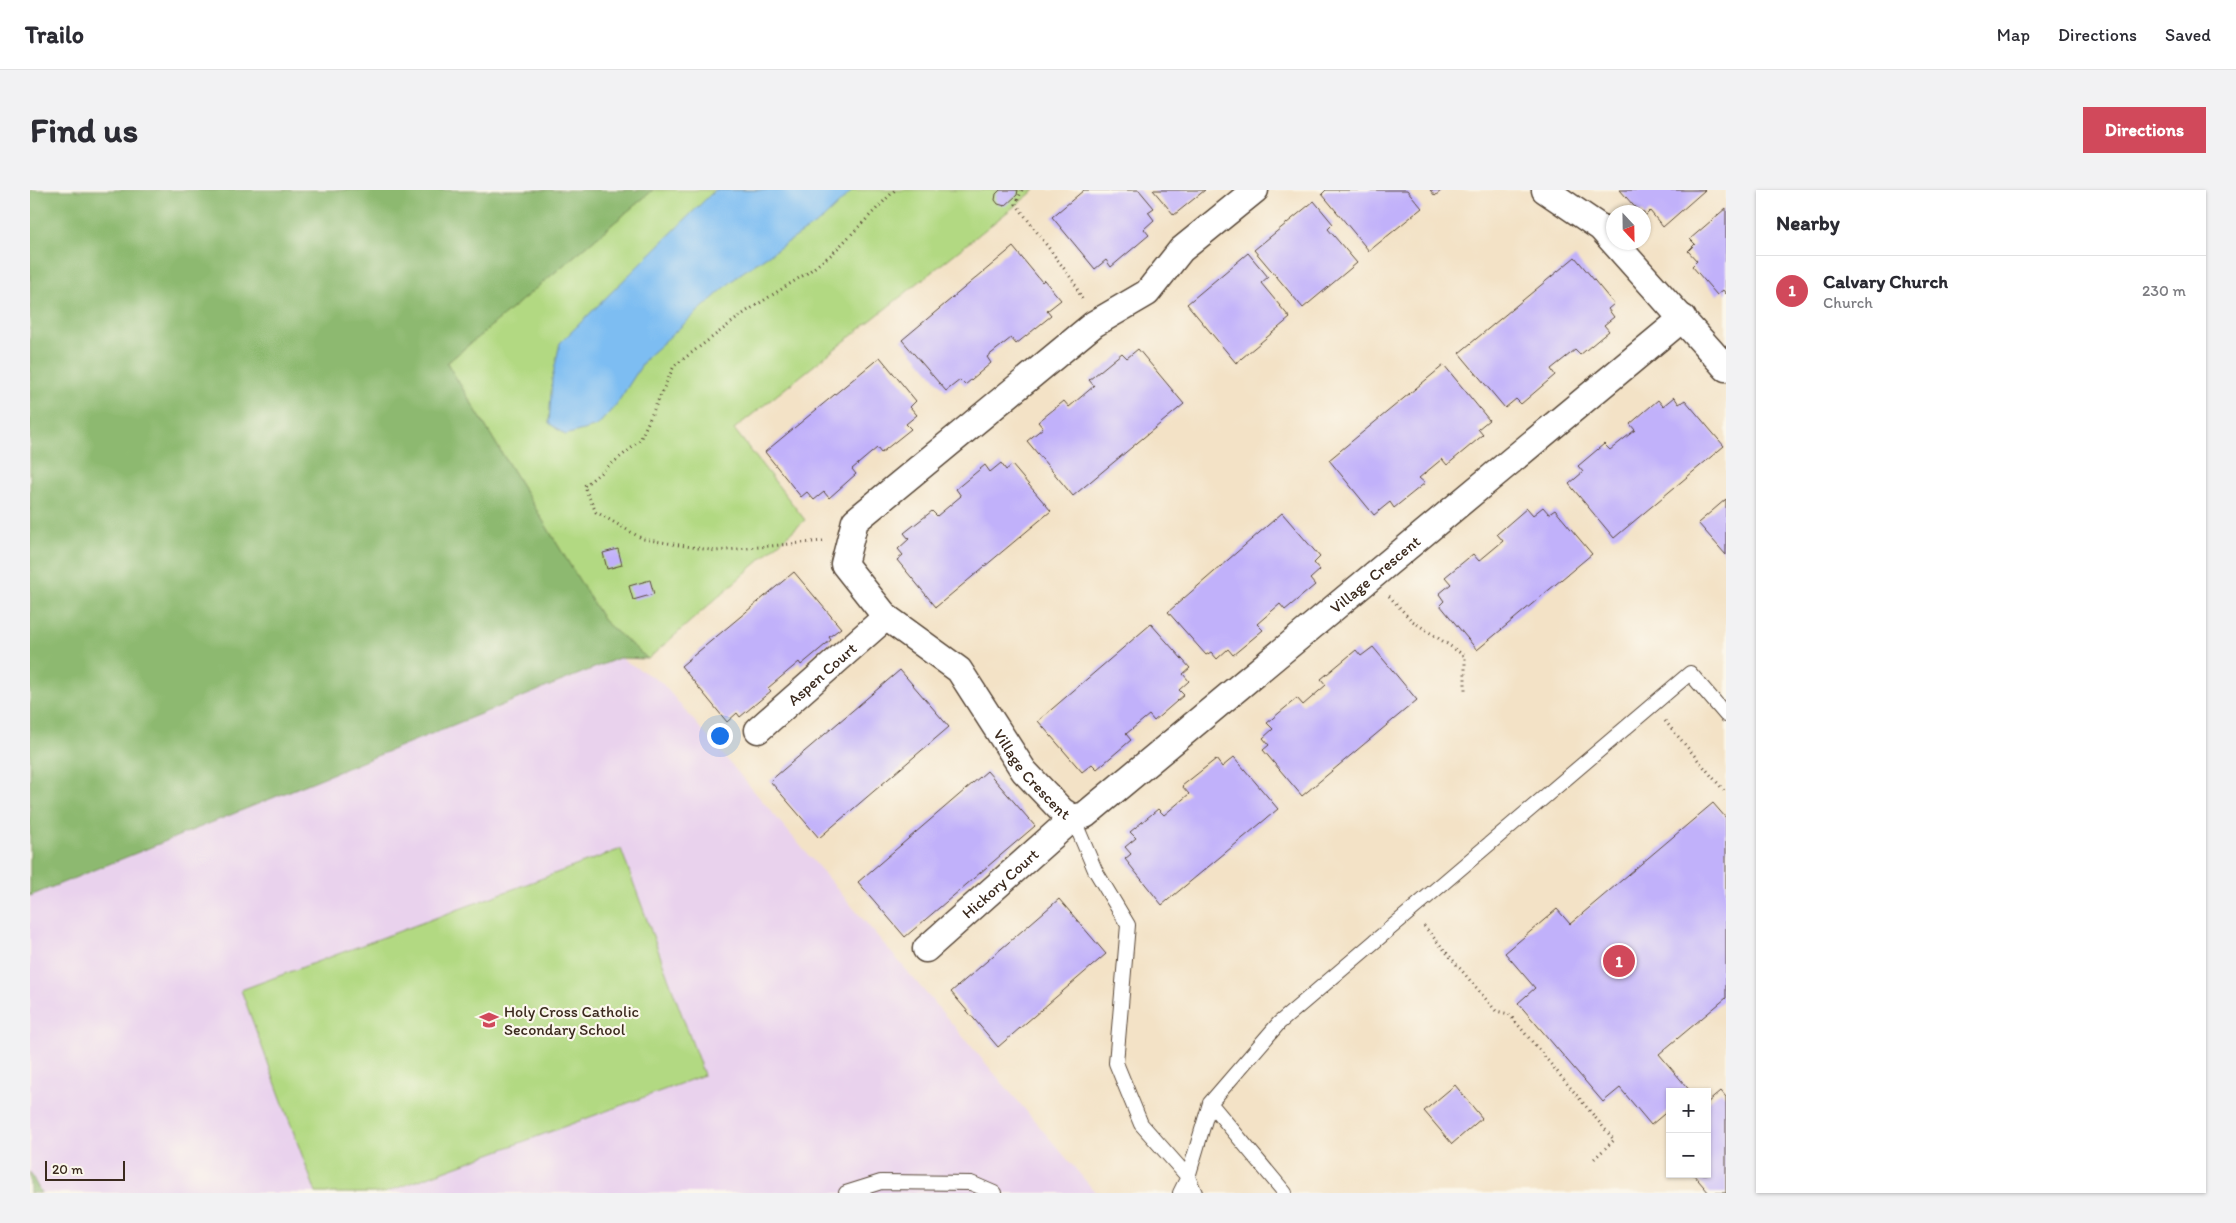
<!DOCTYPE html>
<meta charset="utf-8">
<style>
:root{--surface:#fff;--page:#f2f2f3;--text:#2b2b33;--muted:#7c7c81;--line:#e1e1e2;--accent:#d1495b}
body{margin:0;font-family:Itim,sans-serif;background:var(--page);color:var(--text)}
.controls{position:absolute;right:15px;bottom:15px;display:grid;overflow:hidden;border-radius:0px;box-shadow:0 1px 4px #0004}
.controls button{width:45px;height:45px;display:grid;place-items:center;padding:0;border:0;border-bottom:1px solid var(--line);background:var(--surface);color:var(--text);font:25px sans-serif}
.compass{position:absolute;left:1576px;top:15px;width:45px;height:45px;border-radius:50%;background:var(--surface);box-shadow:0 1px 4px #0004;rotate:158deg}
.scale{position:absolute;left:15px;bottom:12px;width:80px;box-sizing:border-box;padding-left:5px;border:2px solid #3b2a1e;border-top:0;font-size:14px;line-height:18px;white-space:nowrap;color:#3b2a1e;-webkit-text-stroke:4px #fbf7ec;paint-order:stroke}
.you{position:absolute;left:689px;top:545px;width:18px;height:18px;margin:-12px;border:4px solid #fff;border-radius:50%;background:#1a73e8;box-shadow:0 0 0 8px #1a73e833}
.badge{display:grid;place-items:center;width:32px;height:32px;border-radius:50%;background:var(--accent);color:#fff;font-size:16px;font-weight:700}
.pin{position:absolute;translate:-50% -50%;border:2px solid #fff;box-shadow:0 1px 5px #0006}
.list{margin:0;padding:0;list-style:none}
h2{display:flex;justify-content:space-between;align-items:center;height:65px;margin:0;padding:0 20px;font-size:21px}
h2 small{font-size:16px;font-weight:400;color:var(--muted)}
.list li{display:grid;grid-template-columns:32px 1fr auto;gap:15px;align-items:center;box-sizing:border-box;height:70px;padding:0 20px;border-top:1px solid var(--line)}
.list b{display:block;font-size:19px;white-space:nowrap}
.list p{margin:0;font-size:16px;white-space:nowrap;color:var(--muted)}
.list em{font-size:16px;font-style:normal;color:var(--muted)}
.map{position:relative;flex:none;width:1696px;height:1003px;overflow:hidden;border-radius:0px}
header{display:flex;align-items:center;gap:30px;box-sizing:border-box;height:70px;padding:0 25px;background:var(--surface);border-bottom:1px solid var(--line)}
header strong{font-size:24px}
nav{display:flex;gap:28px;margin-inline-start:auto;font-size:18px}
.intro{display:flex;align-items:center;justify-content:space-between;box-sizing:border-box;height:120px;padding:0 30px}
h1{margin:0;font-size:35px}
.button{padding:12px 22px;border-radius:0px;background:var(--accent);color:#fff;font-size:18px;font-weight:700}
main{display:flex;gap:30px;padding:0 30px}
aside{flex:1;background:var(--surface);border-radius:0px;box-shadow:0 1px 4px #0004}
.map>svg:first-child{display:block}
.built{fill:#e9d2ed}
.green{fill:#b2d982;stroke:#768250}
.forest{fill:#8db970;stroke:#647247}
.water{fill:#7dbdf2;stroke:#5c7488}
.building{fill:#c1b1fa}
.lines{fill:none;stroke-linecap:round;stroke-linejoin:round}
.service-casing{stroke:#574637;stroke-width:16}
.minor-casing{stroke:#574637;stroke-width:29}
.path{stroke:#574637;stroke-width:3;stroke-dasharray:1 4;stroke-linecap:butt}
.service{stroke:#fff;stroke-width:14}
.minor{stroke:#fff;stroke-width:26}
.labels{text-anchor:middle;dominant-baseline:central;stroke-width:4.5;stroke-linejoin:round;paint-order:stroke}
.street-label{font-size:16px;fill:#3b2a1e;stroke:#fbf7ec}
.poi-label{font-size:16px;fill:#3b2a1e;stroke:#fbf7ec;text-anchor:start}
</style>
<header>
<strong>Trailo</strong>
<nav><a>Map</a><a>Directions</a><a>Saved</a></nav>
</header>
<div class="intro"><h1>Find us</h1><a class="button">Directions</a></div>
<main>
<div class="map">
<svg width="1696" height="1003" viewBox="0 0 1696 1003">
<rect width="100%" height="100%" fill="#fbf7ec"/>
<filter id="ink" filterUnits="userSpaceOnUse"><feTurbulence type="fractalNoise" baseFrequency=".02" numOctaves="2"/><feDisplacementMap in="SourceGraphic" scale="10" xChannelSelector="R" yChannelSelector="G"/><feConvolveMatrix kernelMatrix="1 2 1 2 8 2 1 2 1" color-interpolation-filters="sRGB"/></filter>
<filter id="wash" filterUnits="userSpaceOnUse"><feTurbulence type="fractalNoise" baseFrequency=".0096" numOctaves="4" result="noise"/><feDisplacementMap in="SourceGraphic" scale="20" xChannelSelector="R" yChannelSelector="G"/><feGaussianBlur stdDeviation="1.12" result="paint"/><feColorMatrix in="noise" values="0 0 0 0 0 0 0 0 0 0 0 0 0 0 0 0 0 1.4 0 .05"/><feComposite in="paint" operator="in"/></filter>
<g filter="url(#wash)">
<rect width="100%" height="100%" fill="#f3e2c6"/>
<path class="built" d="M590,468L631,492L1066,1003H11L0,982V706Z"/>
<path class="green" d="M623,0H1005L704,239L775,330L618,469L574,431L417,173Z
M591,659L674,885L354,1003H286L211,800Z"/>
<path class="forest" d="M0,0H623L417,173L574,431L618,469L589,468L0,706Z
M0,982L11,1003H0Z"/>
<path class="water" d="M685,0H823L793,29L710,84L617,167L586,215L567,236L535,245L519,233L522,189L530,153Z"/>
<g id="blocks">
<path class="building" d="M970,0H988L987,5L975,16L968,14L965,10L966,4Z
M1054,0H1109L1124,18L1118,22L1124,30L1114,39L1119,45L1081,77L1076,70L1065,79L1022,27Z
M1123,0H1175L1144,25Z
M1296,0H1377L1392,18L1339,61L1292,4Z
M1400,0H1412L1405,6Z
M1590,0H1675L1633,37L1620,21L1614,27V22H1609Z
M1284,11L1303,34L1298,39L1327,73L1273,118L1224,60Z
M1696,18V104L1693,100L1687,105L1662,76L1667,71L1658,61L1665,54L1660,49Z
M983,57L1012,92L1014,90L1031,110L1017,121L1021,126L986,154L981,148L957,167L961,173L935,195L930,190L916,201L872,150Z
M1218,63L1238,87L1231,93L1260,128L1206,173L1157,114Z
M1545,67L1584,114L1578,119L1584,127L1574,135L1579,141L1550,165L1545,160L1521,179L1525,185L1491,214L1486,209L1475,218L1429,163Z
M1108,159L1154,214L1043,306L997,251L1013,238L1008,232L1034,211L1039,217L1064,196L1059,190L1092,163L1097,168Z
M850,167L886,211L880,217L887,225L876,234L881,239L851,263L847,258L822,279L826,284L799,308L794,302L784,310L777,302L771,307L735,262Z
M1414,175L1459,230L1448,239L1453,245L1417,275L1412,269L1389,288L1395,293L1364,318L1360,312L1344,325L1299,270Z
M1644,207L1649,214L1655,210L1694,256L1584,348L1539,294L1553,282L1548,276L1574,254L1580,260L1605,240L1600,234L1628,210L1633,216Z
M971,273L976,280L982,275L1021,321L906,417L867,370L873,365L868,359L879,349L874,343L902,321L907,326L931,306L926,299L955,275L960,282Z
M1696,309V365L1668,333Z
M1513,317L1519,324L1525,320L1562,364L1447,460L1410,415L1414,411L1409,404L1421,394L1415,387L1443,364L1449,371L1473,351L1467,344L1497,318L1503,325Z
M1252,323L1290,367L1284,373L1290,380L1280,389L1285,395L1255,420L1250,414L1227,434L1233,440L1203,465L1198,459L1187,469L1181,462L1176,465L1138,422Z
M588,359L592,375L577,379L573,363Z
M764,382L811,438L799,447L801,450L771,475L769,472L738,498L741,501L710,527L707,523L697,532L651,476Z
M620,390L624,404L603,410L599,396Z
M1121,434L1160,478L1153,484L1159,491L1149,500L1154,505L1124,531L1119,525L1096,544L1101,550L1067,579L1062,574L1052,582L1008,531Z
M1343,457L1387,510L1272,606L1233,560L1239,555L1233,548L1243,539L1237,533L1267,508L1273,515L1296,495L1291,489L1326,460L1331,466Z
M870,480L919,537L789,648L740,591Z
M1204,567L1248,619L1132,715L1095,669L1101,664L1095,657L1106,648L1100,642L1128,619L1134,625L1159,604L1152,596L1186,569L1192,577Z
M957,581L1005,636L875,747L828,692Z
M1683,613L1696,628V808L1629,864L1661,902H1640V919L1621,935L1590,898L1573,912L1488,813L1505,798L1475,763L1527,719L1540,734Z
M1029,709L1076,764L968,857L921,802Z
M1425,895L1452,928L1422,954L1394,921Z
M1691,901L1696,907V1003H1679L1663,984H1677V913Z"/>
</g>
</g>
<g filter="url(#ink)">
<use href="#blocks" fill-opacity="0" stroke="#574637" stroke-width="1"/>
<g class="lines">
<g class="service-casing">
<path id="service" d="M1043,628L1065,680L1098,735L1086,873L1111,934L1158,987L1165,1003
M1180,913L1255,1003
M816,1003L851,992L941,993L964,1003
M1150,1003L1158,987L1180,913L1249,833L1660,483L1696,525"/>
</g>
<g class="minor-casing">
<g id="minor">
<path id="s1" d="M1225,0L1151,60L1117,103L1064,134L825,331L814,374L856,427L929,480L994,581L1032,621L1043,628L1055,625L1653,128"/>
<path d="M1515,0L1571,38L1696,178"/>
<path id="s2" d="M728,540L856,427"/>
<path id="s3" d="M896,759L1043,628"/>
</g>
</g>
<path class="path" d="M992,0L986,14L1044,92L1052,109
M793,351L686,361L613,349L566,322L554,296L609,252L644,176L717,121L777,83L802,64L865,0
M1359,406L1381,430L1435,466V502
M1635,531L1696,603
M1394,736L1466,821L1479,824L1584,950L1564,969"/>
<use href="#service" class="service"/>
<use href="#minor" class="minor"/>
</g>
</g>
<defs>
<g id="school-bare" transform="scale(1.5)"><path d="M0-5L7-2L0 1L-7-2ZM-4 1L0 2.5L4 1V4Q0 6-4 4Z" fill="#d1495b" stroke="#fbf7ec" stroke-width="2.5" paint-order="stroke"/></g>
</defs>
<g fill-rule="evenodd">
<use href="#school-bare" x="459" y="830"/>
</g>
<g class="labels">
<g class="street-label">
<text stroke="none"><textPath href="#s1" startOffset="1301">Village Crescent</textPath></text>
<text stroke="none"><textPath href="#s2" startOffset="85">Aspen Court</textPath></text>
<text stroke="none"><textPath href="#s1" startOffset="851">Village Crescent</textPath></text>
<text stroke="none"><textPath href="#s3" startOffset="99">Hickory Court</textPath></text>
</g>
<g class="poi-label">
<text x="474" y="821">Holy Cross Catholic<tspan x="474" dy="18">Secondary School</tspan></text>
</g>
</g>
</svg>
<div class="controls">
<button>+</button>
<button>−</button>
</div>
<svg class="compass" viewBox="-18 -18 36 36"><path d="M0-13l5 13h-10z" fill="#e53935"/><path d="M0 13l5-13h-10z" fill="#7c7c81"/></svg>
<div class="scale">20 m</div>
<div class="you"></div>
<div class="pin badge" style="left:1589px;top:771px">1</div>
</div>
<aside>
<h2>Nearby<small></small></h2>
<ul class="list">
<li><span class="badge">1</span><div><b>Calvary Church</b><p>Church</p></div><em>230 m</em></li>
</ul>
</aside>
</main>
